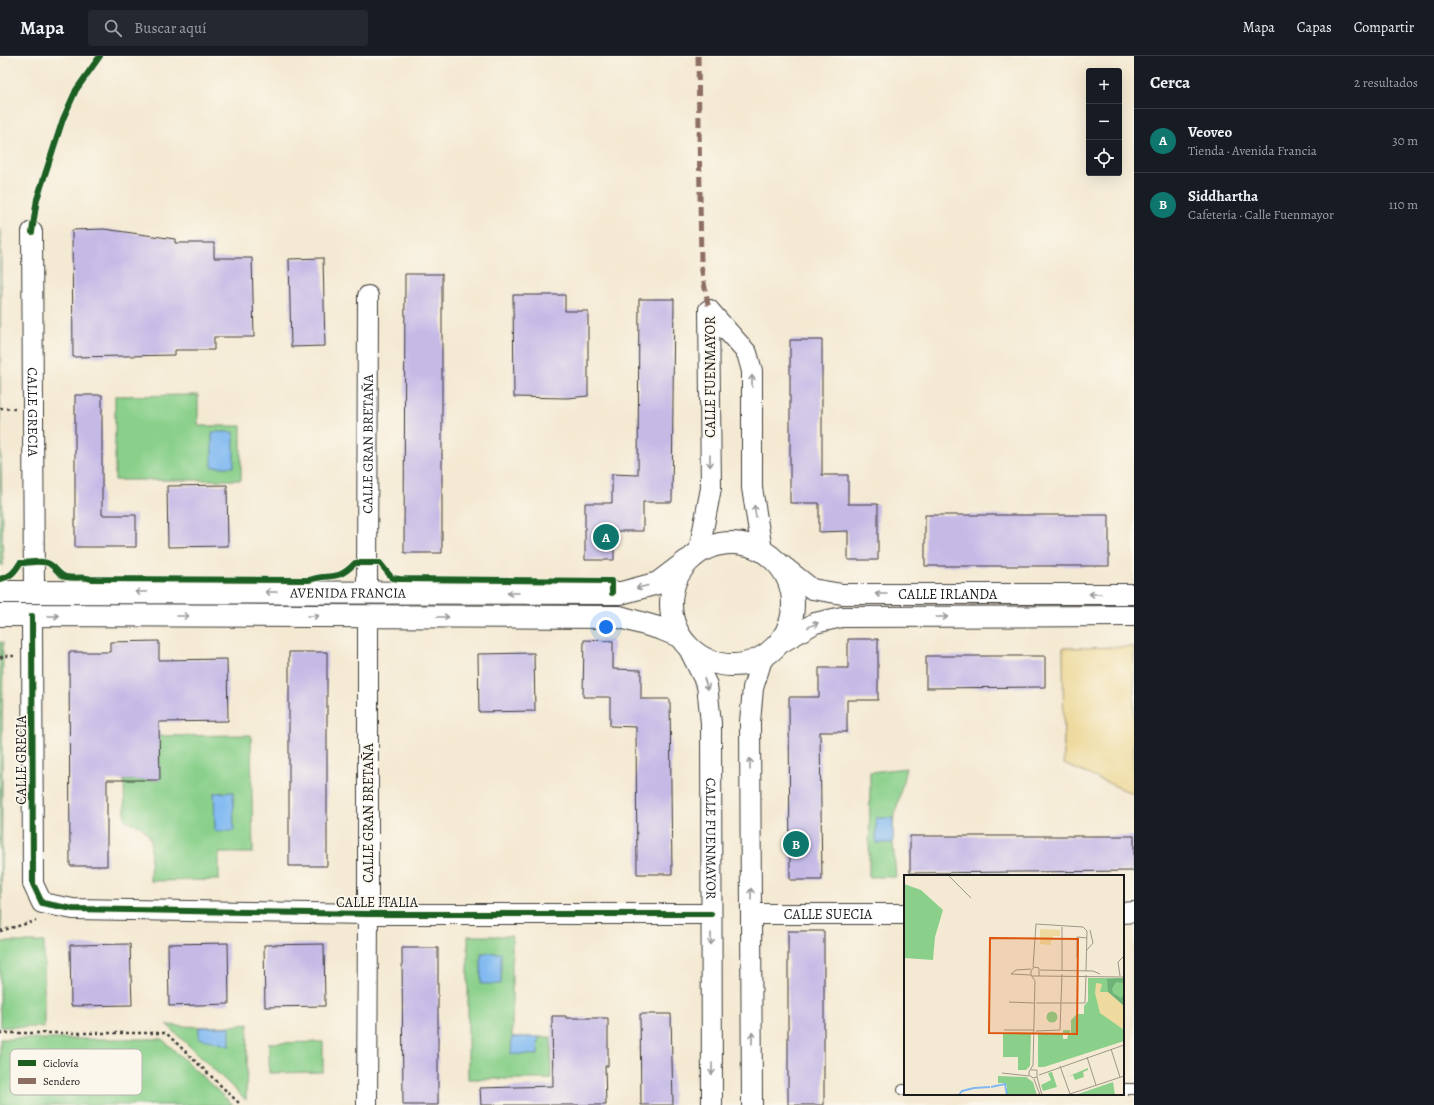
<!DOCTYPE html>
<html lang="es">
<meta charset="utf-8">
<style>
:root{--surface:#171b24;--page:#242831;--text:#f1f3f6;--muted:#9ea1a6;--line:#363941;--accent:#0f766e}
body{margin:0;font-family:Alegreya,serif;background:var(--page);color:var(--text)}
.controls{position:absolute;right:12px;top:12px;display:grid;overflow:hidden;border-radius:4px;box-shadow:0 4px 16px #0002}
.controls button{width:36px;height:36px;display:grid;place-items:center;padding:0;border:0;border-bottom:1px solid var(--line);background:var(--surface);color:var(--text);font:20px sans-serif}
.you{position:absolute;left:606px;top:571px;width:14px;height:14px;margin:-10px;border:3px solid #fff;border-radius:50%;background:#1a73e8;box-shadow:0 0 0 6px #1a73e833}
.badge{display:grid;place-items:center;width:26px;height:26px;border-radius:50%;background:var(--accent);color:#fff;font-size:13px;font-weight:700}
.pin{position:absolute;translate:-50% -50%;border:2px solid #fff;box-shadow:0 1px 4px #0006}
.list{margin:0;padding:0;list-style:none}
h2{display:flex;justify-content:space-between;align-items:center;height:52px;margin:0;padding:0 16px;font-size:17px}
h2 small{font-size:13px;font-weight:400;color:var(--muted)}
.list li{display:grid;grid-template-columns:26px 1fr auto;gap:12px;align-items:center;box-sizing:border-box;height:64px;padding:0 16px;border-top:1px solid var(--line)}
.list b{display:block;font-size:15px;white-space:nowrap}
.list p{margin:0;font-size:13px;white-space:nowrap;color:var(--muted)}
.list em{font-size:13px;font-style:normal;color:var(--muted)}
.icon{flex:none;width:22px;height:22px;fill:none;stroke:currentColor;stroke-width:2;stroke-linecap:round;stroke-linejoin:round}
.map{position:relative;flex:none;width:1134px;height:1049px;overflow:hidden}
header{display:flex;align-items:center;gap:24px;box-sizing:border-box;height:56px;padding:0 20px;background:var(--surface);border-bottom:1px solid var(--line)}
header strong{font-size:19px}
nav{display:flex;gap:22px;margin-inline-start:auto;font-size:14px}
.search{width:280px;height:36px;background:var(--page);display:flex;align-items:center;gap:10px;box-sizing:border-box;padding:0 14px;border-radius:4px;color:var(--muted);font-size:15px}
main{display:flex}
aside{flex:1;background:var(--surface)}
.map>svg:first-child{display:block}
.green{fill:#8ad08b;stroke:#537654}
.sand{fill:#eeda9e;stroke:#857b5d}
.water{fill:#80b9f1;stroke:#4e6a86}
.building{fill:#c5bae6}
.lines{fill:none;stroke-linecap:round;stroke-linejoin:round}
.service-casing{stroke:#3c3b37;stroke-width:12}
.minor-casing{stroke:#3c3b37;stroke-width:22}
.secondary-casing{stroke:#3c3b37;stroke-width:24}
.path{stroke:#3c3b37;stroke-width:2.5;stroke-dasharray:3 3;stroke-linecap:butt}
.service{stroke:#fff;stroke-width:10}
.minor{stroke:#fff;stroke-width:20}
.secondary{stroke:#fff;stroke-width:22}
.quiet{stroke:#8d6e63;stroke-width:5;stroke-dasharray:10 5;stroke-linecap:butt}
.cycleway-casing{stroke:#fbf7ec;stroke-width:8}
.cycleway{stroke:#1b5e20;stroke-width:6}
.oneway{stroke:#999}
.labels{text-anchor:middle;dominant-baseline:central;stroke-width:3.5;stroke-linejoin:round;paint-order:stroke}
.street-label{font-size:14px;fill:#1c1c1c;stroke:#fbf7ec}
.inset-river{fill:none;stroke:#80b9f1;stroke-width:2}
.inset-road{fill:none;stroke:#9e9789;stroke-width:1}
.view{fill:#de560d;fill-opacity:0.15;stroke:#de560d;stroke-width:2}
.inset-edge{fill:none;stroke:#1c1c1c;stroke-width:2}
.key{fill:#fbf7ec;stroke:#b8b5ae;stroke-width:1}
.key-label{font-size:11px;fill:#1c1c1c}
</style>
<header>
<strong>Mapa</strong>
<div class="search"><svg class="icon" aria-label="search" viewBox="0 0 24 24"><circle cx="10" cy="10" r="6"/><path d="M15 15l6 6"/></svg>Buscar aquí</div>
<nav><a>Mapa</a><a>Capas</a><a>Compartir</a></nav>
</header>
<main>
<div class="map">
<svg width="1134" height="1049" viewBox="0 0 1134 1049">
<rect width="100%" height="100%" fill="#fbf7ec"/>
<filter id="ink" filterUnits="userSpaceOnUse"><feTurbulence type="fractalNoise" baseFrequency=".025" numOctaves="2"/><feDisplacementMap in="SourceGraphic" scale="8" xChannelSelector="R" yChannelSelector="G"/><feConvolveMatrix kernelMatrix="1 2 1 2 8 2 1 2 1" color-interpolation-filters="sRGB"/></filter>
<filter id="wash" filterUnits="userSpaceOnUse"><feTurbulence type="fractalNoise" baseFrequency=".012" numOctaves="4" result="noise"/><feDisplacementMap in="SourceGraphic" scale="16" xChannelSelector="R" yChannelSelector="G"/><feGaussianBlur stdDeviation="0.9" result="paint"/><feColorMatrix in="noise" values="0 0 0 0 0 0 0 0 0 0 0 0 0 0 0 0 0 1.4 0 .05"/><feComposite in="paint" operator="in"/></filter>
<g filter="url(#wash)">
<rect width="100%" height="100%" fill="#f4e9d2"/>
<path class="green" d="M0,173H1L0,352L3,509H0Z
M198,339V370H241V424H115V340Z
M0,586H3L1,881H0Z
M251,679L253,797H219V824L150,825L151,785C147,772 137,768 125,764L124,724H160L159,680Z
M906,712L893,768V787L896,821H869L870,716Z
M468,880H512V981H551V1023H468Z
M0,886H44V971H0Z
M248,968L246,1044L167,969C194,971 221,972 248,968Z
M0,983H162L233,1049H0Z
M323,986V1016L269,1017V987Z"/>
<path class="sand" d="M1134,591V738L1064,708L1063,592Z"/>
<path class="water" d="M212,376H234V411H212Z
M233,736L234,775H215L214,737Z
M876,762H893V787H876Z
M481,897H501V928H481Z
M199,971H230V990L199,982Z
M512,981H539L538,999L511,998Z"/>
<g id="blocks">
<path class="building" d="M104,173L175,183V187H214V202H252L254,281H214V294H175V299L73,301L72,174Z
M323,202L325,290L291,291L289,203Z
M405,218H442V497H404Z
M513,239H565V255H588V340L567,342L514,341Z
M639,243H674L672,446H643V475H614V504H585V447H612V418L638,419Z
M790,284H822V419H848V448H878V504H848V475L819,476V447H790Z
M75,339H102V459H136V491H75Z
M227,429L228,490L168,491L167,430Z
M925,459H1109V510H925Z
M848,583H878V644H847V676H820L822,824H790L789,641H819V612H848Z
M584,584L613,585V613L641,614V643H670L672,818H637L636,671L610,670V641H583Z
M159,585V604L227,603L228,665L159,666L160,724H107V810H70L69,596H110V586Z
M289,596H327V810H289Z
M534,597L535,655L479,656L478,598Z
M926,600H1045V631L926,632Z
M910,780H1134V815L910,817Z
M788,875H824V1049H788Z
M228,887L229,948L169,950L168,888Z
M130,888L132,949L71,950L70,889Z
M324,888L325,950L265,951L264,889Z
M402,892H438V1049H403Z
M640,958H671L673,1049H641Z
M552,960H566V962H608V1010H605L606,1049H481L480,1032L553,1030Z"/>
</g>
</g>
<g filter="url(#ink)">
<use href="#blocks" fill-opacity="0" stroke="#3c3b37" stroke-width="1"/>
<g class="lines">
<g class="service-casing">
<path id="service" d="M1123,1033H1134
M903,1034H905"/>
</g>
<g class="minor-casing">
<g id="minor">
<path id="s1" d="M32,176L34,537"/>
<path d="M709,254L747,297L752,315V432L762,494"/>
<path d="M699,495L711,432L709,254"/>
<path id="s2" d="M773,502L812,533L842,538H1134"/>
<path id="s3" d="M367,536L368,240"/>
<path d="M32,560L33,828L42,847L73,853L368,858H711"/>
<path d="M779,588L815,567L842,561L1134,560"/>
<path id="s4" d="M689,593L707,629L711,667L712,1049"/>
<path d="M1123,857L1134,856"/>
<path id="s5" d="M751,858H905"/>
<path d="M367,1049L368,858V561"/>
<path d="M752,1049L750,666L753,632L762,603"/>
</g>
</g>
<g class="secondary-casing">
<g id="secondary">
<circle cx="732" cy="548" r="61"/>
<path id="s6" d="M0,536L621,537L658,527L687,505"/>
<path d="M0,559L620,561L662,573L679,580"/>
</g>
</g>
<path class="path" d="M0,352L15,353
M0,602L3,600H14
M0,875L36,865
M0,977H166L241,1049"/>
<use href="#service" class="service"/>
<use href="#minor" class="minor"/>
<use href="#secondary" class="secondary"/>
<path class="quiet" d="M698,0L701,210L709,254"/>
<g class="cycleway-casing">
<path id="cycleway" d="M32,176L37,143L63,63L76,34L100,0
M0,523C10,521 15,516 20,507C29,507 44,503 51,509C57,513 59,519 66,521C75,523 83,520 91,523L309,524C331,516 336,527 355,507H380L392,522L400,523L612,525V537
M32,560L33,828L42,847L73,853L368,858H711"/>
</g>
<use href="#cycleway" class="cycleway"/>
</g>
<defs><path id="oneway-shaft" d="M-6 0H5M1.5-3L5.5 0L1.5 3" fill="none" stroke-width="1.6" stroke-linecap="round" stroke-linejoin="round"/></defs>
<g class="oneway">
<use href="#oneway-shaft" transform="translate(752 325) rotate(-90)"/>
<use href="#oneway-shaft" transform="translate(710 405) rotate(89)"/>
<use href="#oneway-shaft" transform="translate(755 455) rotate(-99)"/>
<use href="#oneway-shaft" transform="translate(642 531) rotate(166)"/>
<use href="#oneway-shaft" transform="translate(141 536) rotate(180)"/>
<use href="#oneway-shaft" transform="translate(271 536) rotate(180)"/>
<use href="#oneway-shaft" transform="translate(513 537) rotate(-180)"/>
<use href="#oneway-shaft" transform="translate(881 538) rotate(-180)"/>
<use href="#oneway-shaft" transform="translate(1095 538) rotate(-180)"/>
<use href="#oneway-shaft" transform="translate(53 560)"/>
<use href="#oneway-shaft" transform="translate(183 560)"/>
<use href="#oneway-shaft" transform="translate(313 560)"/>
<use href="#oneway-shaft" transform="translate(443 561)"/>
<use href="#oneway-shaft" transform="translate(942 561)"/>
<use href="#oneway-shaft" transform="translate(813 569) rotate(-25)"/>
<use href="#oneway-shaft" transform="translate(706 628) rotate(71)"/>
<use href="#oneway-shaft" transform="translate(750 708) rotate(-90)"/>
<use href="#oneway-shaft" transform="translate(751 838) rotate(-90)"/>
<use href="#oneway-shaft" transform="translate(711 883) rotate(90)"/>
<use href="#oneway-shaft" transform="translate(752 982) rotate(-90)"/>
<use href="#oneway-shaft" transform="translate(712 1013) rotate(90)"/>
</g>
</g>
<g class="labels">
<g class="street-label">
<text transform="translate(710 321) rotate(-90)">CALLE FUENMAYOR</text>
<text stroke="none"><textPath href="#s1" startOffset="180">CALLE GRECIA</textPath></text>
<text stroke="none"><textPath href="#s3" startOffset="148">CALLE GRAN BRETAÑA</textPath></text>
<text stroke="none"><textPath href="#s6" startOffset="348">AVENIDA FRANCIA</textPath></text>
<text stroke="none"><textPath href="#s2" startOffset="186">CALLE IRLANDA</textPath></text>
<text transform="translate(21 704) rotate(-90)">CALLE GRECIA</text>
<text transform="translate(368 757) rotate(-90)">CALLE GRAN BRETAÑA</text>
<text stroke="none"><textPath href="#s4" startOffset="194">CALLE FUENMAYOR</textPath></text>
<text x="377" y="846">CALLE ITALIA</text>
<text stroke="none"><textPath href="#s5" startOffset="77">CALLE SUECIA</textPath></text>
</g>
</g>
<g transform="translate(904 819)">
<rect width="220" height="220" fill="#f4e9d2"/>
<path d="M0,9L17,15L39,35L31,62L29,85L0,83ZM184,103H220V166L140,192H134V158L159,159V155H166V160L159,159V164H163L164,160H167V145L173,139H180V131L184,126ZM142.5 142a5.5 5.5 0 1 1 11 0a5.5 5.5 0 1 1-11 0ZM99,158H127L126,191L122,195H114V182H99ZM184,193V195L179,197L180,202L171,205L169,200L163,202ZM148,197L153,212L139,216L137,210L147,205L144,198ZM94,201L122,202L129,207L133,220H103V211L100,208H94ZM209,207L211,220H171Z" fill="#8ad08b"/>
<path d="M220,103V108L212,107L208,114L209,118L217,123L220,119V131L204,117L203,104Z" fill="#6fb277"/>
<path d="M136,54L156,55V61H149L146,70L136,69ZM192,108L198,109L196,117H204L220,131V155L196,138L191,118Z" fill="#eeda9e"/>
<path class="inset-river" d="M87,212L101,209L103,220M55,220L58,216L70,213L86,212"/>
<path class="inset-road" d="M44,0L67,23M182,76L189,68L186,55M173,83V62L183,63M129,92L132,49L179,52L183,56L182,96M136,95L189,96L196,99M158,96V52M107,99L112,95L127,94M107,99L127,100M135,101L220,102M216,101L214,87L220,81M105,127L130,128M132,128H181L182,100M100,155H130M132,156L156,155L158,99M207,174L216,202M183,182L192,210M156,191L166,219M127,195H133V202L129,203L125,200V197L129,190L131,106L127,100V96L130,92L135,93V101H128M98,198L125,201M135,200L220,170M133,202L138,220M130,204L136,220M163,220L220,201"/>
<path class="view" d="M86,63L174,64L173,159L85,158Z"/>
<rect width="220" height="220" class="inset-edge"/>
</g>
<rect x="10" y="993" width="132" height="46" rx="6" class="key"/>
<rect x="18" y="1004" width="18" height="6" fill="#1b5e20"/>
<rect x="18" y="1022" width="18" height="6" fill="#8d6e63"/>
<g class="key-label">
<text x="43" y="1011">Ciclovía</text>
<text x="43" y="1029">Sendero</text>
</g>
</svg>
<div class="controls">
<button>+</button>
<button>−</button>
<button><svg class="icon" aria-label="locate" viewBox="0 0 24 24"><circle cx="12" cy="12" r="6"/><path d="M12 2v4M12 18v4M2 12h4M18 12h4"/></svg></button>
</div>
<div class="you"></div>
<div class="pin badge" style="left:606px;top:481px">A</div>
<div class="pin badge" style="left:796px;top:788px">B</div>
</div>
<aside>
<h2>Cerca<small>2 resultados</small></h2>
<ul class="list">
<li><span class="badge">A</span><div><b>Veoveo</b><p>Tienda · Avenida Francia</p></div><em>30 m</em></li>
<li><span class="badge">B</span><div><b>Siddhartha</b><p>Cafetería · Calle Fuenmayor</p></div><em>110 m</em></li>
</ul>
</aside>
</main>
